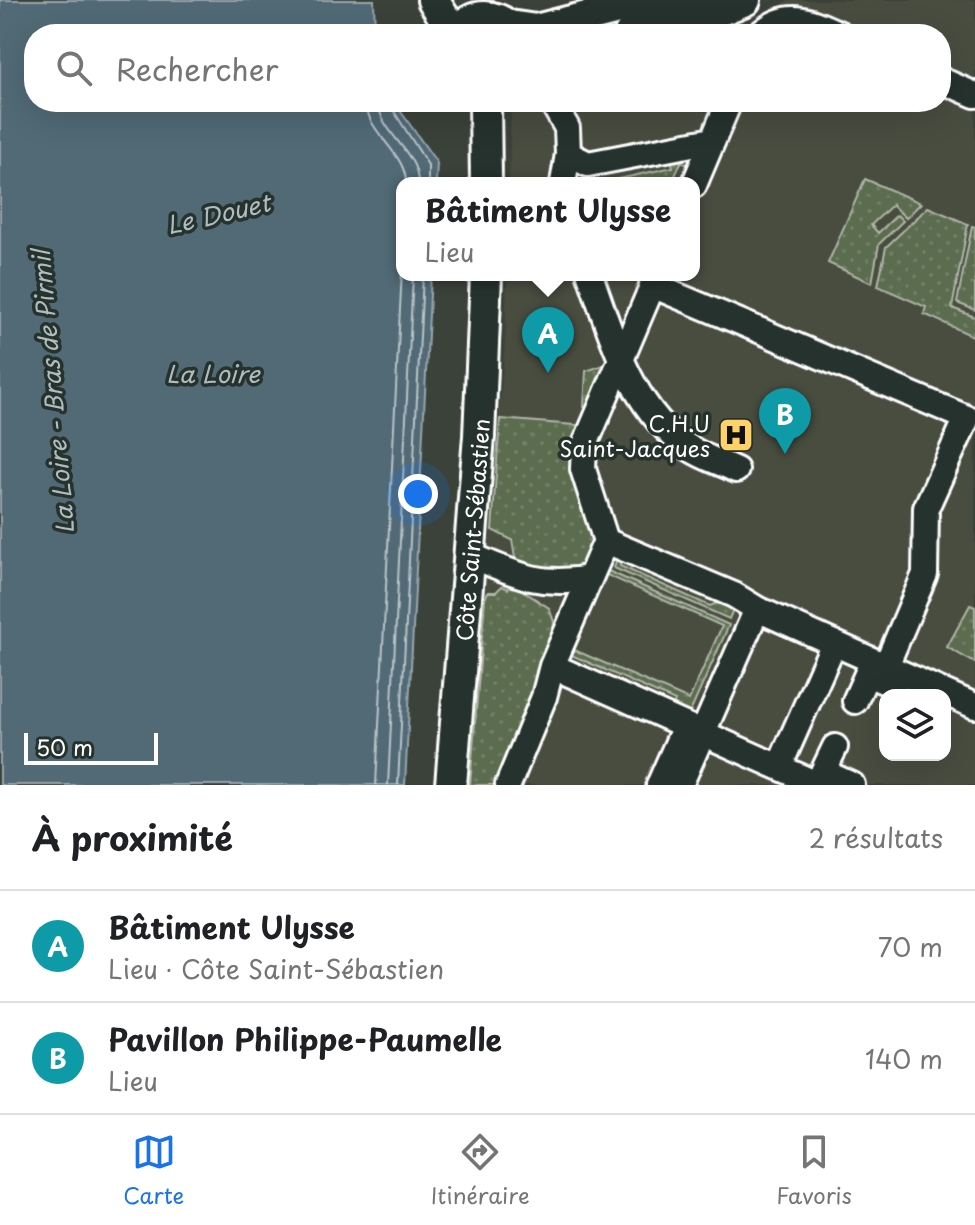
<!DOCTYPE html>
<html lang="fr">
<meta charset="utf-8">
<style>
:root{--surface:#fff;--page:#f2f2f2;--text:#202124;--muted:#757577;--line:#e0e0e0;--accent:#1a73e8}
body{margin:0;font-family:"Playpen Sans",sans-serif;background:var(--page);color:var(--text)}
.controls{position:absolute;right:24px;bottom:24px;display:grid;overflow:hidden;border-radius:16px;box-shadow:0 8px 32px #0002}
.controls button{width:72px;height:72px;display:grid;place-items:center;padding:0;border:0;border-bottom:2px solid var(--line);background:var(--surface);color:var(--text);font:40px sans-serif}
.scale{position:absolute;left:24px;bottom:20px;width:134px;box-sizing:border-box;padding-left:8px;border:4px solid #fff;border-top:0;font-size:22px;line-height:28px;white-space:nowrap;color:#fff;-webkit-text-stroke:6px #26332d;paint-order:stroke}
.you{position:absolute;left:418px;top:494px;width:28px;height:28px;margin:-20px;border:6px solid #fff;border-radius:50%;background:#1a73e8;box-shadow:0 0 0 12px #1a73e833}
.badge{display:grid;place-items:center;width:52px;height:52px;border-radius:50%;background:var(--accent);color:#fff;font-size:26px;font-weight:700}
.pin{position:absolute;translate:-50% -66px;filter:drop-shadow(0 2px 4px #0008)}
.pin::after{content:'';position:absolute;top:42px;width:28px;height:24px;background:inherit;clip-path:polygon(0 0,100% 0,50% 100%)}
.popup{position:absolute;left:396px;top:177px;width:304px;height:104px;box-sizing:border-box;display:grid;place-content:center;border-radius:16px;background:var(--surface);filter:drop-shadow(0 2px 6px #0005);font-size:26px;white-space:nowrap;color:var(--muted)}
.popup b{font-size:30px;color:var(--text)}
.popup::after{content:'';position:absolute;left:50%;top:100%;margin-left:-16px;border:16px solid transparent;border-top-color:var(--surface)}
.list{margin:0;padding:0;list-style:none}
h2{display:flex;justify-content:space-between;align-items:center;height:104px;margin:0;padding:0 32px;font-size:34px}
h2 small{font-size:26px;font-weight:400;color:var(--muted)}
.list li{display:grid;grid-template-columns:52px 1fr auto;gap:24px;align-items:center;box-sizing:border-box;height:112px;padding:0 32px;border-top:2px solid var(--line)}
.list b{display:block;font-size:30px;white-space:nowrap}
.list p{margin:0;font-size:26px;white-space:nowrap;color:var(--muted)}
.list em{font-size:26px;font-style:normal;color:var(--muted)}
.icon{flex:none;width:44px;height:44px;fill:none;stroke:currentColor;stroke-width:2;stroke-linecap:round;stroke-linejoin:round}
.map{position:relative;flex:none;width:975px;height:785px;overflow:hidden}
.search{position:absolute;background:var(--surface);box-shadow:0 8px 32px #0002;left:24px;right:24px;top:24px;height:88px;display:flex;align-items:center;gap:20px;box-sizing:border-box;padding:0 28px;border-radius:32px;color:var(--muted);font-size:30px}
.sheet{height:328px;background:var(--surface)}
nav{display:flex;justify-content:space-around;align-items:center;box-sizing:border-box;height:112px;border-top:2px solid var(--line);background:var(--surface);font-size:22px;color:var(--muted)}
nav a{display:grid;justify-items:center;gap:4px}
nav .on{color:var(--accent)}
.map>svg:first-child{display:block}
.built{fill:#4a4d41;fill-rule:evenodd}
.grass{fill:url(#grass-dots);stroke:#aeb6a7;stroke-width:2}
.water{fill:#516a76;stroke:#97a6ad;stroke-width:2}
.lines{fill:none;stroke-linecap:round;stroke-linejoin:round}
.shore{stroke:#b9c3c8;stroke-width:2}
.minor-casing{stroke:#fff;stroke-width:30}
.major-casing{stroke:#fff;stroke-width:36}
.minor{stroke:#26332d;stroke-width:24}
.major{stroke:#26332d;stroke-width:30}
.labels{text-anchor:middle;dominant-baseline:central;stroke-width:7;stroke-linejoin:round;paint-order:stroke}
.poi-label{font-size:22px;fill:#fff;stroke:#26332d;text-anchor:end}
.street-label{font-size:22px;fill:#fff;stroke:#26332d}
.water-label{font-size:24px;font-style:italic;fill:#b1bcc1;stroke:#26332d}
</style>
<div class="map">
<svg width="975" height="785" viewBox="0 0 975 785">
<defs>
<pattern id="grass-dots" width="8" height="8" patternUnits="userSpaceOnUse" patternTransform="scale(2)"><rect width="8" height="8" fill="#5c6c4f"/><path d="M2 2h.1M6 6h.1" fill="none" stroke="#748269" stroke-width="1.8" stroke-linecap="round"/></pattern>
</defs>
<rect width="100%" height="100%" fill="#3b4239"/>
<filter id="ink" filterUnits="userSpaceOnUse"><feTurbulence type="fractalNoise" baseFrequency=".0125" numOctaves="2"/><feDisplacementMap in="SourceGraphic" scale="16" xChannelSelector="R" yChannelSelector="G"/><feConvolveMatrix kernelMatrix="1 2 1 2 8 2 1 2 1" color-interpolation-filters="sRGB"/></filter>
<g filter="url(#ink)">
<path class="built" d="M789,0H975V785H469L505,342L507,275H694V183H509L511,113L519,102H941V34H702L750,22ZM885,695H945V755H885Z"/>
<path class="grass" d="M670,154L694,155V167L681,162L672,183H601L673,167Z
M865,179L921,203L906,218L892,205L871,225L878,233L897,215L903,221L879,244L872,283L828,263Z
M928,207L968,224L952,308L975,317V337L924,314L926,307L878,286L886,247Z
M972,226L975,227V310L957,303Z
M607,364L592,409L584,407L586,371Z
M500,419L586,426L571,461L594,528L595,540L576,573L519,566L520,561L515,558L512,540L492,530Z
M617,559L621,561L620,566L710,606L724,600L734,607L729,619L614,568Z
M606,570L729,625L689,715L671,712L675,701L567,653L572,649L689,700L722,626L605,574L603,579L597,577Z
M511,583L549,608L554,622L553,633L536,671L535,692L500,785H470L485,599L488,592H496L502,586L508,589Z
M970,605L975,607V663L947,647Z"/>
<path class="water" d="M0,0H374L375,34H34V102H394L437,163L436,183H402V275H431L405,785H0Z"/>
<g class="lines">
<path class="shore" d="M366,102C367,134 406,152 406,183
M378,102C380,133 418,151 418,183
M388,102L428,165V183
M376,785L402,269
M388,785L413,275
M398,785L423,275"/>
<g class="minor-casing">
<path id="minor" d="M760,34C788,9 809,20 840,34
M941,80L975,95
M552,102L567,128L568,154
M563,183L568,154L588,164L713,140
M694,185L729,102
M590,275C612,336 632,412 691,449C705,458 722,463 736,470
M657,275L584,447L583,469L606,541L552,666L819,785
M652,285L967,418L926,508L925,574L886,666
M606,541L734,595L757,609L975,706
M468,554C513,573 539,588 589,578
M855,701L867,674L893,685
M835,747L823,772L852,785
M779,767L834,643
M508,785L544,697L552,666
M659,785L685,726
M680,785L757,609"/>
</g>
<g class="major-casing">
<g id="major">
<path d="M433,0L445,19L459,29"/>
<path d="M509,26L536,30L622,8L716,9"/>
<path d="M456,34C471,11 500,12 515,34"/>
<path d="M630,34L708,15L745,0"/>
<path d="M485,102L486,183"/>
<path id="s1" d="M451,785L479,436L486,275"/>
</g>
</g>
<use href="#minor" class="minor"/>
<use href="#major" class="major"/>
</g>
</g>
<defs>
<g id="hospital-square" transform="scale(1.8)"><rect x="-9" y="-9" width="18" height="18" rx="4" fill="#ffd166" stroke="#26332d"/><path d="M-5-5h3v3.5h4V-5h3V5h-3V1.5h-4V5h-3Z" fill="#111"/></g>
</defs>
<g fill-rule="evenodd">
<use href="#hospital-square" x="736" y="435"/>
</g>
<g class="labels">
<g class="poi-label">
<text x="710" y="422">C.H.U<tspan x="710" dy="25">Saint-Jacques</tspan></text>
</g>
<g class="street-label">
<text stroke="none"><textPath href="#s1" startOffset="256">Côte Saint-Sébastien</textPath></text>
</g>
<g class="water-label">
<text transform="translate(218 213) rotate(-13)">Le Douet</text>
<text x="213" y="373">La Loire</text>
<text transform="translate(52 392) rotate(-95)">La Loire - Bras de Pirmil</text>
</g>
</g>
</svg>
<div class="controls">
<button><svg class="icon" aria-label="layers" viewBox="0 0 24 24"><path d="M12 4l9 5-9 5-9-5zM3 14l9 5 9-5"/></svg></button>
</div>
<div class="scale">50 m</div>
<div class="you"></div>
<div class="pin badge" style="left:548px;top:373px;background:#0f9aa8">A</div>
<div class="popup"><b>Bâtiment Ulysse</b>Lieu</div>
<div class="pin badge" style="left:785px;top:454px;background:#0f9aa8">B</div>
<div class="search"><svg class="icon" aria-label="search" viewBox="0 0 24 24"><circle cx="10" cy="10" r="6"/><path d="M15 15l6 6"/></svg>Rechercher</div>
</div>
<section class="sheet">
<h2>À proximité<small>2 résultats</small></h2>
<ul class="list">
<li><span class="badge" style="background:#0f9aa8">A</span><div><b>Bâtiment Ulysse</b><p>Lieu · Côte Saint-Sébastien</p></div><em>70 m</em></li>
<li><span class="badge" style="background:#0f9aa8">B</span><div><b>Pavillon Philippe-Paumelle</b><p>Lieu</p></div><em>140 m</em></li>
</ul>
</section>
<nav>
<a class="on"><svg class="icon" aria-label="map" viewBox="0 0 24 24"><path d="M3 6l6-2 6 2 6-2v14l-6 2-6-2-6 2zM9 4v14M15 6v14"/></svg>Carte</a>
<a><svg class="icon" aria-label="directions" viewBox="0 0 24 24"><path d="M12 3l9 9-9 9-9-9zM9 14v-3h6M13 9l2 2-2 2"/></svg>Itinéraire</a>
<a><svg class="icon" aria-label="saved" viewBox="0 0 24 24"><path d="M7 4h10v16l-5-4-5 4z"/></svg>Favoris</a>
</nav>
